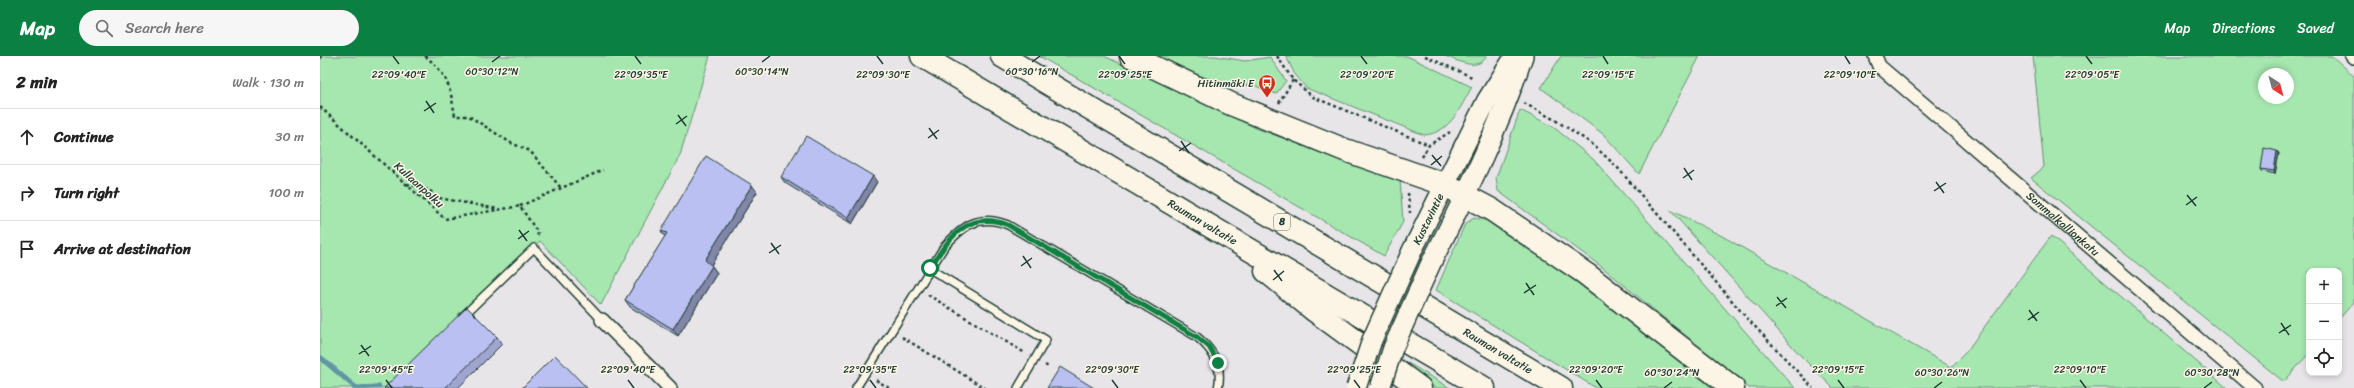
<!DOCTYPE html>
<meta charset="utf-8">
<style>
:root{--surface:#fff;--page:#f6f6f6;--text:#222;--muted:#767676;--line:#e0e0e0;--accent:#0b8043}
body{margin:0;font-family:Sriracha,sans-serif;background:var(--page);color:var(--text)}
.controls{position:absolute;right:12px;bottom:12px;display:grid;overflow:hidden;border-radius:8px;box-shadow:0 2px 6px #0003}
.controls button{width:36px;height:36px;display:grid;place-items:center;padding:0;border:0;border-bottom:1px solid var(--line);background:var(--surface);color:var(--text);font:20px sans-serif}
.compass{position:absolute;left:1938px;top:12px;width:36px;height:36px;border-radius:50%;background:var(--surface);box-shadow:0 2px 6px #0003;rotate:144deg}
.stop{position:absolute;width:12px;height:12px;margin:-9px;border:3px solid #0b8043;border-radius:50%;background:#fff}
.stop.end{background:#0b8043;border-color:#fff;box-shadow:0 1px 4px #0008}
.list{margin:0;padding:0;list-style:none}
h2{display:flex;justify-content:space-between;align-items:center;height:52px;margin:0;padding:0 16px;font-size:17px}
h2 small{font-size:13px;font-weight:400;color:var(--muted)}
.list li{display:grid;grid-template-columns:26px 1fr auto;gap:12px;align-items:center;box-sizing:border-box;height:56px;padding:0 16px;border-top:1px solid var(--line)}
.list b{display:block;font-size:15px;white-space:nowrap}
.list em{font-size:13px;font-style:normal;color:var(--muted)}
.icon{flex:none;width:22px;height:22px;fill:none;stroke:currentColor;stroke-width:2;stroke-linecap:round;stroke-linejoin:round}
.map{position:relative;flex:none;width:2034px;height:332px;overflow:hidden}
header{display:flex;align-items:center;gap:24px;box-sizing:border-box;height:56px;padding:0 20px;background:var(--accent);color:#fff}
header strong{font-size:19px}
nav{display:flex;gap:22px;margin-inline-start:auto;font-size:14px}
.search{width:280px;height:36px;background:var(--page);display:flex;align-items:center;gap:10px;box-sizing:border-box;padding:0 14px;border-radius:22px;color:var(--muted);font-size:15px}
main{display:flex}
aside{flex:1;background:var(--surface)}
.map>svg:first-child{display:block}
.green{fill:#a6e6af;stroke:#629272;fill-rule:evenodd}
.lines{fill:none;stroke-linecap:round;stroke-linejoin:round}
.stream{stroke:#5e96a1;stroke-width:5}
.lane-casing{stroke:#1f3d34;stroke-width:10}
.street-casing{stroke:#1f3d34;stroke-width:16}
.secondary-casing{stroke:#1f3d34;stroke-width:22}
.highway-casing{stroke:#1f3d34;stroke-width:25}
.path{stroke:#1f3d34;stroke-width:2.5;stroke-dasharray:3 3;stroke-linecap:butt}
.lane{stroke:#fcf5e5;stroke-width:7}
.street{stroke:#fcf5e5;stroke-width:13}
.secondary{stroke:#fcf5e5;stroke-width:19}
.highway{stroke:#fcf5e5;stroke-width:22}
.secondary-bridge-casing{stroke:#1f3d34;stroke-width:22;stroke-linecap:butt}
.secondary-bridge{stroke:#fcf5e5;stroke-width:19}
.wall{fill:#a0a5d0;stroke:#1f3d34}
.shaded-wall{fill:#8286a9;stroke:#1f3d34}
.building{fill:#bac0f2;stroke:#1f3d34}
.route{stroke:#0b8043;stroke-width:5}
.ticks{fill:none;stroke:#1f3d34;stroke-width:1.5}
.labels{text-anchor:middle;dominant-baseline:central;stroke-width:3;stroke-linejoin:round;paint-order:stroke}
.shield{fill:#fcf5e5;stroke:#617469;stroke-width:1}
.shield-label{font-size:10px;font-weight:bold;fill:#1f3d34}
.poi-label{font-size:11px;fill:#1f3d34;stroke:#fcf5e5;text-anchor:end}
.street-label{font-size:11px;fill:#1f3d34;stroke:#fcf5e5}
.ticks-label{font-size:10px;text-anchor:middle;fill:#1f3d34;stroke:#fcf5e5;stroke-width:3;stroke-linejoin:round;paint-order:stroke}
</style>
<header>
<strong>Map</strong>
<div class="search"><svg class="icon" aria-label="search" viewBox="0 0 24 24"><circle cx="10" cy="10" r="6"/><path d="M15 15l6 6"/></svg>Search here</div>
<nav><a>Map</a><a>Directions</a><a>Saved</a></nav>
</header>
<main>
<aside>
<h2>2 min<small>Walk · 130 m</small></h2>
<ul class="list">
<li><svg class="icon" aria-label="ahead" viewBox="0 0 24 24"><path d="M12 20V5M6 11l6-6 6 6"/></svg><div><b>Continue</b></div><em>30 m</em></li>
<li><svg class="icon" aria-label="right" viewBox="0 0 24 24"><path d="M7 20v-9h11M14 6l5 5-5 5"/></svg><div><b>Turn right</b></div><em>100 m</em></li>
<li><svg class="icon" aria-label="arrive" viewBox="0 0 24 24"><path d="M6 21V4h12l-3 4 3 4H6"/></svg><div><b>Arrive at destination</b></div></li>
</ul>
</aside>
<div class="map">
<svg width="2034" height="332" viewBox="0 0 2034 332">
<rect width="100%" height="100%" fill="#e8e5e9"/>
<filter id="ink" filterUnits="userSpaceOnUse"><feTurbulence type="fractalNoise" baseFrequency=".025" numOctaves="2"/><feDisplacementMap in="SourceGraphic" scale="8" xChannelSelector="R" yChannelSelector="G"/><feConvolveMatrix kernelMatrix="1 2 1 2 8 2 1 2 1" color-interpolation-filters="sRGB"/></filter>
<g filter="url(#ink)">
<path class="green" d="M0,0H390L360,99L281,249L220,185L67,332H0Z
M719,0H784L938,73L1080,123L1083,166L1064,200Z
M834,0H895L925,5L950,1L966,25L956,38L933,29L917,30L866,16Z
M966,0H1087L1152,31C1140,51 1131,77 1104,79L986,32L974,17Z
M1125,0H1167C1157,16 1139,5 1125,0Z
M1241,0H1380L1319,118L1283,78L1221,32Z
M1713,0H2012L2034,20V246L2019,263V215H1989V297L1964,326L1711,122L1724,111ZM1944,18H1968V42H1944Z
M1200,54L1232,70L1273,103L1475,332H1429L1282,211L1178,135L1176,122Z
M1350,154L1402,180L1631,311L1646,296L1731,180L1907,332H1513L1481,300Z
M1154,162L1169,165L1258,227L1393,332H1276L1116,234L1145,168Z
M1088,307L1130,332H1115L1087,312Z"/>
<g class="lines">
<path class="stream" d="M0,301L35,331
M34,332L59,331"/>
<g class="lane-casing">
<path id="lane" d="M610,213L726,284L698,332
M143,260L214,192L282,264
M536,332L624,191C643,170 658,157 688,169L877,281C893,294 903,311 898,332"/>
</g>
<g class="street-casing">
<g id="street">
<path id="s1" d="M1555,0L1559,10L1935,332"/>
<path d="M2032,0L2034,1"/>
<path d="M282,264L350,332"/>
</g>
</g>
<g class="secondary-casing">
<g id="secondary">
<path id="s2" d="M1092,195L1167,44L1195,0"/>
<path d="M1111,207C1146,139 1179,72 1203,0"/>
</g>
</g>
<g class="highway-casing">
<g id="highway">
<path id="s3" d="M602,0L1164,332"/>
<path id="s4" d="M682,0L1241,332"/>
<path d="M811,0L911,48L1025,94L1123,128L1172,154L1266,218L1413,332"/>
<path d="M946,215L995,255L1100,332"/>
</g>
</g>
<path class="path" d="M105,0C129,19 130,32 135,60H149L191,87L210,95L241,132
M957,0L973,24L993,41L1109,89
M1105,0L1154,22
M0,3L1,0
M959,47L973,24
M1204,47L1235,64L1271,87L1297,111L1425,260L1493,332
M0,51L125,163L200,150L218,177L217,182
M1102,101L1109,89L1130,76
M87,128L109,134L119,142L178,153
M1088,137L1090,157
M200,150L283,114
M608,239L705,297
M582,281L665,332
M725,309L730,312
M556,324L569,332"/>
<use href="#lane" class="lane"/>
<use href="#street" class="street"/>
<use href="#secondary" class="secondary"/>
<use href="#highway" class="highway"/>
<g class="secondary-bridge-casing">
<path id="secondary-bridge" d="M1036,332L1052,284L1092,195
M1060,332L1073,292L1111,207"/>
</g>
<use href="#secondary-bridge" class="secondary-bridge"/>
</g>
<path class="wall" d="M1957,95L1959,97L1955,118L1942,115L1941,113Z
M461,121L557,126L532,168L465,127Z
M437,136L391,209L397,217L358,280L310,251L305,244L345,181L341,175Z
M177,281L182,288L138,332H64Z"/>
<path class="shaded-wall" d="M1957,95L1959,97L1955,118L1954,115Z
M553,120L557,126L532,168L528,162Z
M432,129L437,136L390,211L385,204Z
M392,210L397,217L358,280L353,273Z"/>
<path class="building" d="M486,80L553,120L528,162L461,121Z
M1944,92L1957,95L1954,115L1941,113Z
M386,100L432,129L385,204L392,210L353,273L305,244L347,177L341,175Z
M147,251L177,281L125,332H64Z
M235,299L267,332H202Z
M740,311L774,332H727Z"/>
</g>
<g class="lines" filter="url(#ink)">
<path class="route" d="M610,212C629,182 648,153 688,169L877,281L889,291L898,307"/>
</g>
<path class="ticks" d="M73,0L79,8M315,0L321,8M557,0L563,8M799,0L805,8M1041,0L1047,8M1283,0L1288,8M1525,0L1530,8M1766,0L1772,8M172,6L180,0M442,6L450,0M712,6L720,0M106,45L114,57M104,55L116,47M358,59L366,70M356,68L367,60M609,72L617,83M608,82L619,74M861,85L869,97M859,95L871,87M1112,99L1121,110M1111,109L1122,100M1364,112L1372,124M1363,122L1374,114M1616,126L1624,137M1614,135L1626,127M1867,139L1876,150M1866,149L1877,141M199,174L207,185M198,183L209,175M451,187L459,198M449,197L461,189M703,200L711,212M701,210L712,202M954,214L962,225M953,224L964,215M1206,227L1214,239M1204,237L1216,229M1457,241L1466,252M1456,250L1467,242M1709,254L1717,265M1708,264L1719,256M1961,267L1969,279M1959,277L1971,269M41,289L49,300M39,298L51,290M66,324L72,332M308,324L314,332M550,324L556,332M792,324L798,332M1034,324L1040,332M1276,324L1282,332M1518,324L1524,332M1760,324L1766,332M1344,332L1352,326M1614,332L1622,326M1884,332L1892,326"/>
<defs>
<g id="bus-pin" transform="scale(0.9)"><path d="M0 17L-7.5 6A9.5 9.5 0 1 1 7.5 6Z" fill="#c8321e" stroke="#fcf5e5"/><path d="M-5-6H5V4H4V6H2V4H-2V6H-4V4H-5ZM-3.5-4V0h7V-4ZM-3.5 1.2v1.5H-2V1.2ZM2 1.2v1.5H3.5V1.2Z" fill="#fff"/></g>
</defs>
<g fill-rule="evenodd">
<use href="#bus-pin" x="947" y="27"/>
</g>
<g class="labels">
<rect class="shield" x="954" y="158" width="16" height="16" rx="3"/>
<g class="shield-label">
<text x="962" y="166">8</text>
</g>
<g class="poi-label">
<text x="934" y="27">Hitinmäki E</text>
</g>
<g class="street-label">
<text transform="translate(99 129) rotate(42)">Kullaanpolku</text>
<text stroke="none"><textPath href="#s2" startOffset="36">Kustavintie</textPath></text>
<text stroke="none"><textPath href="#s3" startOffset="326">Rauman valtatie</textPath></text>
<text stroke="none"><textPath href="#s1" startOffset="253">Sammalkallionkatu</textPath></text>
<text stroke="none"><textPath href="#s4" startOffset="577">Rauman valtatie</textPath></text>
</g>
</g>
<g class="ticks-label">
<text x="172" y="19">60°30'12"N</text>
<text x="442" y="19">60°30'14"N</text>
<text x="712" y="19">60°30'16"N</text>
<text x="79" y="22">22°09'40"E</text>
<text x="321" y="22">22°09'35"E</text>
<text x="563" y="22">22°09'30"E</text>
<text x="805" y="22">22°09'25"E</text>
<text x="1288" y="22">22°09'15"E</text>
<text x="1530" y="22">22°09'10"E</text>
<text x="1772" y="22">22°09'05"E</text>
<text x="1047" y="22">22°09'20"E</text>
<text x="66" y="317">22°09'45"E</text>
<text x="308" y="317">22°09'40"E</text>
<text x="550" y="317">22°09'35"E</text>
<text x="792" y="317">22°09'30"E</text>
<text x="1034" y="317">22°09'25"E</text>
<text x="1276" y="317">22°09'20"E</text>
<text x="1518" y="317">22°09'15"E</text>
<text x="1760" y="317">22°09'10"E</text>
<text x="1352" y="320">60°30'24"N</text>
<text x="1622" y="320">60°30'26"N</text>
<text x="1892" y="320">60°30'28"N</text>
</g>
</svg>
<div class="controls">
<button>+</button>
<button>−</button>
<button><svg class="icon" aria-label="locate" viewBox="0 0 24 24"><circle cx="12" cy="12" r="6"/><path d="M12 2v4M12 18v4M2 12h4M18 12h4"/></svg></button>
</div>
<svg class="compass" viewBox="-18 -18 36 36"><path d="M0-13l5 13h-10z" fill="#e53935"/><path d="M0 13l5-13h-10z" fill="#767676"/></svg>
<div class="stop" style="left:610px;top:212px"></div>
<div class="stop end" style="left:898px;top:307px"></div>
</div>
</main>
